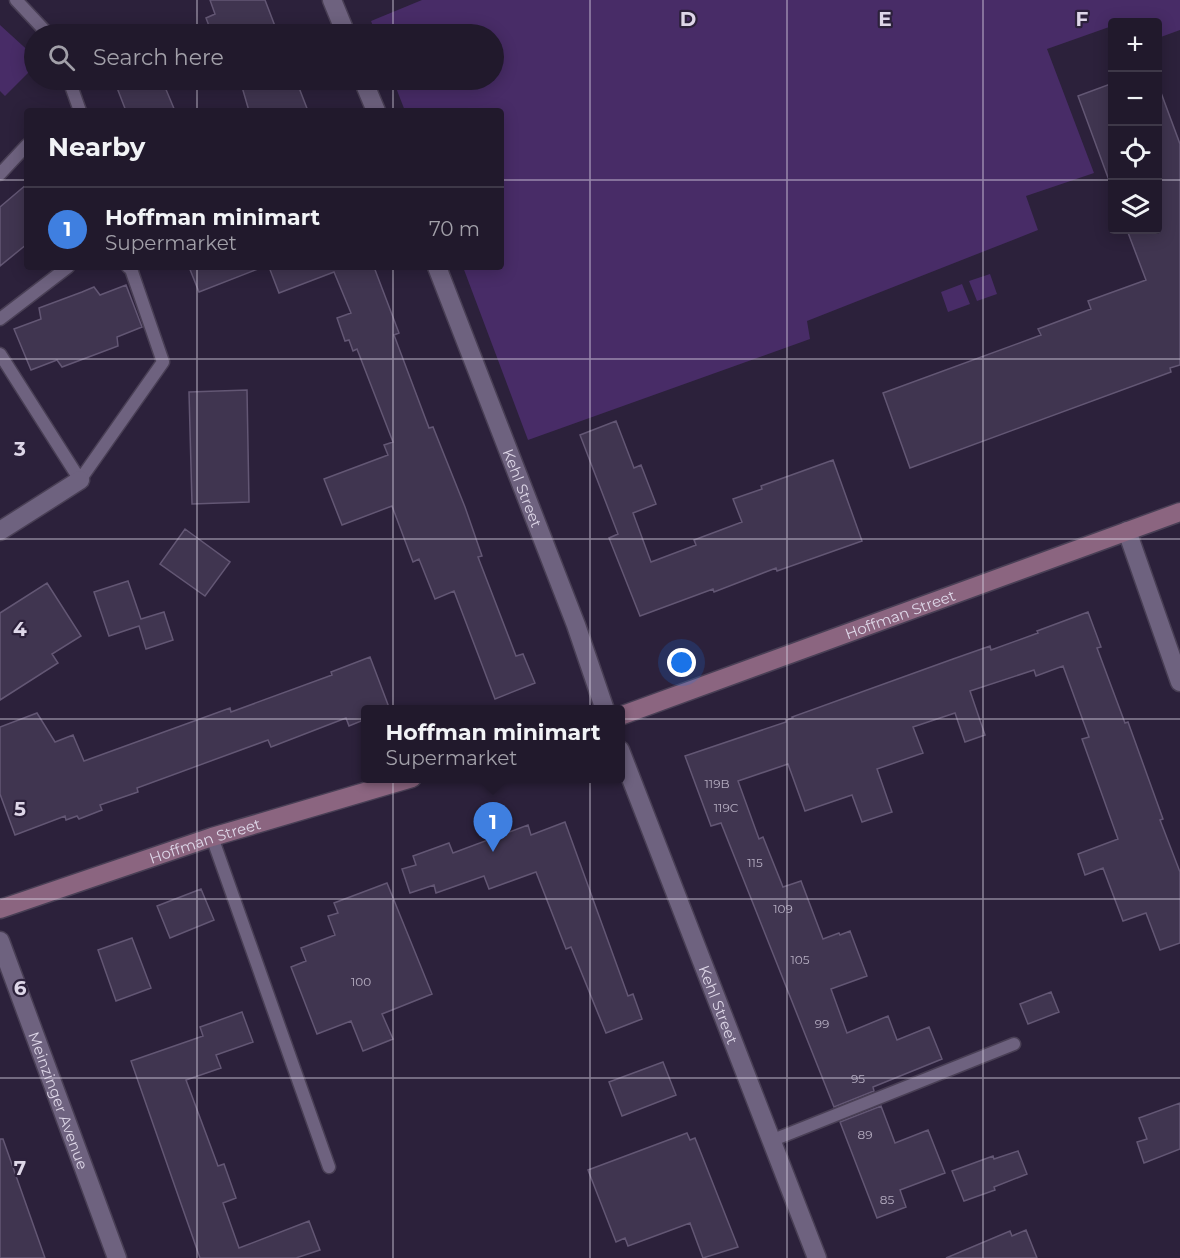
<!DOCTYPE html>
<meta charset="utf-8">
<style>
:root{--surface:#21192c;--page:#2d2638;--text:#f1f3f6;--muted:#a2a0a9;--line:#3e3848;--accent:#9fb3fd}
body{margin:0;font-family:Montserrat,sans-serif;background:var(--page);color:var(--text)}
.controls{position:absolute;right:18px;top:18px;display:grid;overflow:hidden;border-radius:6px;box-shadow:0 3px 15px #0003}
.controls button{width:54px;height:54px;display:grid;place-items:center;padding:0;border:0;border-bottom:2px solid var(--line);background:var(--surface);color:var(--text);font:30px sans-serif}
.you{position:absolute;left:682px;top:663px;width:21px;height:21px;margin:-15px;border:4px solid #fff;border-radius:50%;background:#1a73e8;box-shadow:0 0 0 9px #1a73e833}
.badge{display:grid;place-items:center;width:39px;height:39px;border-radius:50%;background:var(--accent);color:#fff;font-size:20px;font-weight:700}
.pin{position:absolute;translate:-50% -50px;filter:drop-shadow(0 2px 3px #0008)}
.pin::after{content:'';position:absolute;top:32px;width:21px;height:18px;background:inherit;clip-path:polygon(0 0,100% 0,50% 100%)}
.popup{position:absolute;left:361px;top:705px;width:264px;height:78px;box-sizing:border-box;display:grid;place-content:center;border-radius:6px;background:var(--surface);filter:drop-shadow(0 2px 4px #0005);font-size:20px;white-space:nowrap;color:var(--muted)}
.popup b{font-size:22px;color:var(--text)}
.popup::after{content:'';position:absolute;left:50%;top:100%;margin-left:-12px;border:12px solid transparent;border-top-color:var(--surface)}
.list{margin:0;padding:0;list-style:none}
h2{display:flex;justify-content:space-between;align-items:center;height:78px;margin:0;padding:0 24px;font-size:26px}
h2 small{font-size:20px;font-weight:400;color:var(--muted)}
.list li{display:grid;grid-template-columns:39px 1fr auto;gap:18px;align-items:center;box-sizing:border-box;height:84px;padding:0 24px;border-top:2px solid var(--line)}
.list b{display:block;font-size:22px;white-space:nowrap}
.list p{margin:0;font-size:20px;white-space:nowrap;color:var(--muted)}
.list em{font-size:20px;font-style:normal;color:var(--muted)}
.icon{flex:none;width:33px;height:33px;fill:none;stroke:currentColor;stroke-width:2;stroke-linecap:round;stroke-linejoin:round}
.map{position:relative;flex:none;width:1180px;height:1258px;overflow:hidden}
.search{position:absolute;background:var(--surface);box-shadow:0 3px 15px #0003;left:24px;top:24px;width:480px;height:66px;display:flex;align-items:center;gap:15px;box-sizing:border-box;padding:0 21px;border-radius:33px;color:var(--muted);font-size:22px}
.panel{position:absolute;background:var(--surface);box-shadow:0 3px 15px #0003;left:24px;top:108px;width:480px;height:162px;border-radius:6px}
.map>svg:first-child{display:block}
.green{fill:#482c67}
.building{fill:#403550;stroke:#635774;stroke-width:1.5}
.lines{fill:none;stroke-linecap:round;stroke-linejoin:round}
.lane-casing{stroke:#493f55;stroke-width:15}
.street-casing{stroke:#493f55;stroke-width:21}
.secondary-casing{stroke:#493f55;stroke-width:21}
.lane{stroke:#6e627f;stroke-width:12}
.street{stroke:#6e627f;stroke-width:18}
.secondary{stroke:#8b6580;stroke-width:18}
.grid{fill:none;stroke:#ded7e8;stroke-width:1.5;stroke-opacity:0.55}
.labels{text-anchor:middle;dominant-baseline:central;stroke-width:4.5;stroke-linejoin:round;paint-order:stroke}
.number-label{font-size:12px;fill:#b6aec2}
.street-label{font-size:15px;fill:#ded7e8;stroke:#2c213b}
.grid-label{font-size:20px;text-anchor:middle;font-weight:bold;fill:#ded7e8;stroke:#2c213b;stroke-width:4.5;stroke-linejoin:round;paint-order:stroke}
</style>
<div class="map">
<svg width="1180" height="1258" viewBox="0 0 1180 1258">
<rect width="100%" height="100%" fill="#2c213b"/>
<path class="green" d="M422,0H1180V30L1158,38V22H1133L1131,19L1121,22H1112V26L1047,49L1094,173L1026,196L1038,230L807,321L810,339L528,440L463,267H501V111H405L393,80H494V34H376L371,21Z
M0,25L34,56V67L5,96L0,91Z
M990,274L997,294L977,301L969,281Z
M962,284L970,304L948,312L941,292Z"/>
<path class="building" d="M210,0H265L278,34H212L206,18L215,14Z
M114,80H162L175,111H126Z
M240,80H296L308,111H249Z
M1113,83V183H1110L1078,96Z
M1158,90H1160L1180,144V365L1170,368L1171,372L910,468L883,393L1041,335L1038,329L1091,309L1088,301L1146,280L1127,230H1158Z
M27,184V244L0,266V207Z
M189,267H258V269L199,292Z
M269,267H374L399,333L394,335L429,428L433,427L465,507L482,556L478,557L516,656L523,654L535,683L495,699L454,591L435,599L419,559L413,562L392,506L342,525L324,479L388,455L384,445L393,442L357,349L353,351L349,340L345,341L337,318L351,313L334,272L279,293Z
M126,285L142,327L117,337L118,346L62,367L57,360L31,370L14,329L41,319L39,308L82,292L94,287L100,295Z
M247,390L249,502L192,504L189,392Z
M616,421L634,468L641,465L656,504L633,513L651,562L696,545L694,540L742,522L733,499L762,489L761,486L833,460L862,541L777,571L776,568L714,592L713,589L640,616L609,538L618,534L580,435Z
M185,529L230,562L205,596L160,564Z
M128,581L141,619L164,612L173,640L146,649L139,626L109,636L94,592Z
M47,583L81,636L52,654L58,663L0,700V613Z
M1088,612L1101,647L1097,648L1125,723L1128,722L1163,819L1160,820L1180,872V943L1160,950L1146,913L1123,921L1103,868L1085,875L1078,854L1118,839L1082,739L1089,737L1063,666L1036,676L1034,670L970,691L985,735L965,742L955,713L913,727L923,753L877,769L892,812L862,822L852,795L805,811L788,764L738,781L759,839L763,837L783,887L801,881L823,939L839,933L840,935L850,931L867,976L831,989L847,1033L888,1016L897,1040L929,1027L942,1059L873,1087L874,1091L834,1107L721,823L711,826L685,756L786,722V720L793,718L792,717L953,659L990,646L991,650L1038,633L1037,631Z
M370,657L390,710H366V719L349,726L346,718L271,747L268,740L137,788L138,792L100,805L102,810L79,819L77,816L66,820L65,816L15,835L0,794V727L37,713L55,742L73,735L84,761L230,708L231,712L332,675L331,672Z
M565,822L628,996L633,994L642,1019L606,1033L571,947L566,949L536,872L489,889L484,876L436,893L434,885L410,893L402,869L416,865L413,856L449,843L453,853L528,825L531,835Z
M387,883L432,994L382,1014L393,1039L363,1051L351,1021L317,1034L291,967L306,961L301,948L335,935L328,916L338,913L334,903Z
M201,889L214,920L170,938L157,906Z
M132,938L151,988L116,1001L98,950Z
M1051,992L1059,1012L1028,1024L1020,1004Z
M242,1012L253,1042L216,1055L221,1068L186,1080L218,1166L224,1164L236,1198L223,1203L239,1248L309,1221L320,1250L296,1258H200L131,1061L203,1036L200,1027Z
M663,1062L676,1095L622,1116L609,1082Z
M1180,1103V1149L1144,1163L1137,1142L1147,1139L1139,1118Z
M881,1106L895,1143L928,1130L945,1173L900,1190L906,1207L877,1218L840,1122Z
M687,1133L690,1140L695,1138L738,1247L703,1258L690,1223L628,1246L625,1238L616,1242L588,1170Z
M0,1139H3L45,1258H0Z
M1018,1151L1027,1174L994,1187L995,1190L964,1201L952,1171L993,1156L994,1159Z
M1026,1230L1037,1258H946L1010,1231L1012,1236Z"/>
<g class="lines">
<g class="lane-casing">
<path id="lane" d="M16,0L48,34
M69,80L80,111
M0,174L27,145
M0,319L68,267
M0,354L80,480L163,362L131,269L128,267
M212,837L329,1167
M773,1140L1014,1044"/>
</g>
<g class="street-casing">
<g id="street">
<path d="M332,0L346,34"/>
<path d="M363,80L376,111"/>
<path id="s1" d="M437,267L576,625L605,710"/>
<path d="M0,531L80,480"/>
<path d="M1127,531L1180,682"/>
<path id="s2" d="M620,750L817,1258"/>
<path id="s3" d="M0,941L117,1258"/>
</g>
</g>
<g class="secondary-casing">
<g id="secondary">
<path id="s4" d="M620,716L1180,512"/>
<path id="s5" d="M0,909L212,837L412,778"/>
</g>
</g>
<use href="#lane" class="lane"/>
<use href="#street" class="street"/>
<use href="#secondary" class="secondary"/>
</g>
<path class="grid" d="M197,0V34M393,0V34M590,0V1258M787,0V1258M983,0V1258M197,80V111M393,80V111M0,180H27M501,180H1112M1158,180H1180M197,267V1258M393,267V1258M0,359H1180M0,539H1180M0,719H1180M0,899H1180M0,1078H1180"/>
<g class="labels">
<g class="number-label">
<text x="717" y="783">119B</text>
<text x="726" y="807">119C</text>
<text x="755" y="862">115</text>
<text x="783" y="908">109</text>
<text x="800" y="959">105</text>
<text x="361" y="981">100</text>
<text x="822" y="1023">99</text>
<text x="858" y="1078">95</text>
<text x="865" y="1134">89</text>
<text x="887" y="1199">85</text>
</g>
<g class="street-label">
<text stroke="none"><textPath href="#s1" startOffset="237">Kehl Street</textPath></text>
<text stroke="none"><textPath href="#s4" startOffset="298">Hoffman Street</textPath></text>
<text stroke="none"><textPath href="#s5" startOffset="216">Hoffman Street</textPath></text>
<text stroke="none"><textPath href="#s2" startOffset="273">Kehl Street</textPath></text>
<text stroke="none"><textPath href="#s3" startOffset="170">Meinzinger Avenue</textPath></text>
</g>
</g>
<g class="grid-label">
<text x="688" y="26">D</text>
<text x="885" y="26">E</text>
<text x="1082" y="26">F</text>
<text x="20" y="456">3</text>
<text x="20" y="636">4</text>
<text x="20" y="816">5</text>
<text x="20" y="995">6</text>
<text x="20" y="1175">7</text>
</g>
</svg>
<div class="controls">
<button>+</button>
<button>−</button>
<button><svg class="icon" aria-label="locate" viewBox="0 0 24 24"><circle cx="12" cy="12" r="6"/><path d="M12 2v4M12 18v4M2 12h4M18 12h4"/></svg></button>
<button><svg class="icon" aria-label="layers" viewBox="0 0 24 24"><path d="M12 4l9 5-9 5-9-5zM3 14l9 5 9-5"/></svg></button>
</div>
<div class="you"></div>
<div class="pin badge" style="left:493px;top:852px;background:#3f7fe0">1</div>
<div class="popup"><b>Hoffman minimart</b>Supermarket</div>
<div class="search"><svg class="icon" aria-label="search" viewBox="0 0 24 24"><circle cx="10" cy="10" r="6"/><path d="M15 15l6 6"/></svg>Search here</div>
<section class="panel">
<h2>Nearby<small></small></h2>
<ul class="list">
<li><span class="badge" style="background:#3f7fe0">1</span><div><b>Hoffman minimart</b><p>Supermarket</p></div><em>70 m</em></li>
</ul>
</section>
</div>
